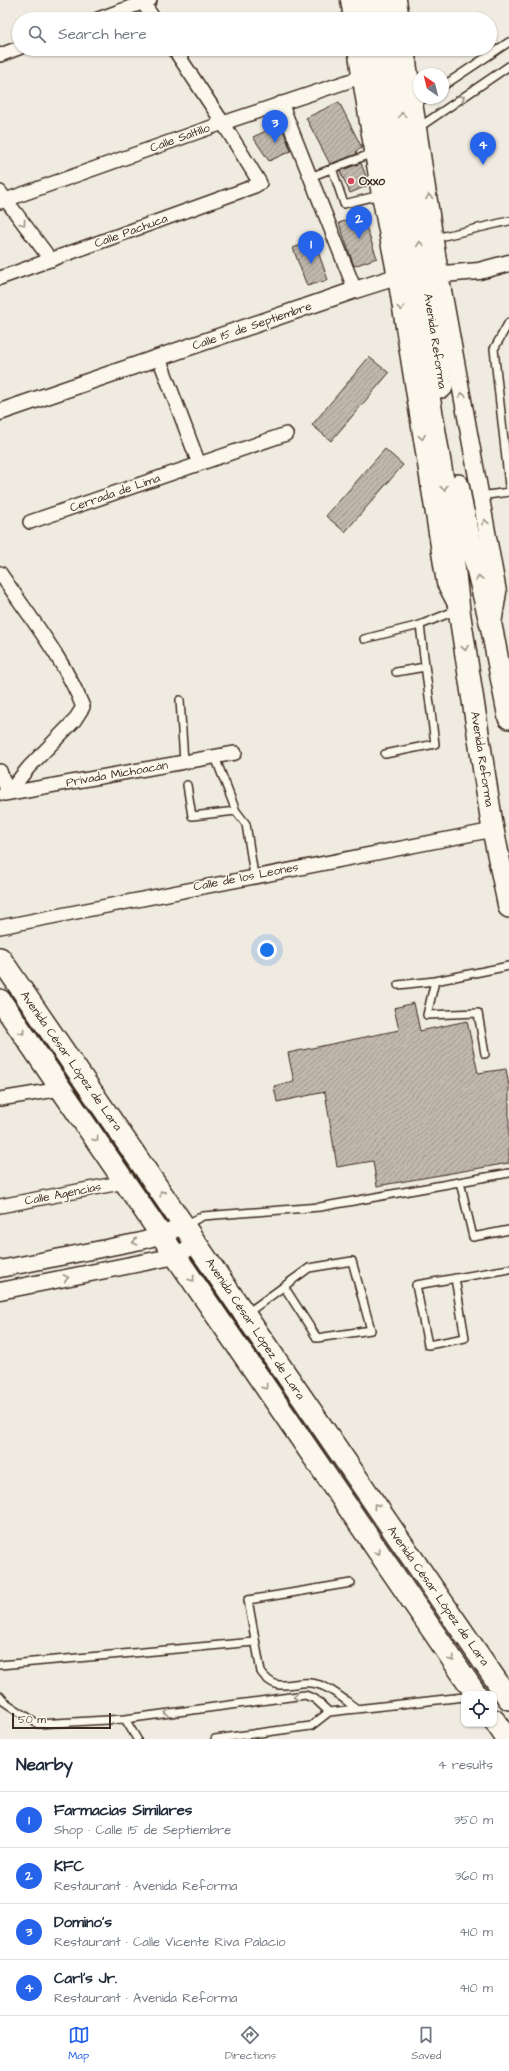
<!DOCTYPE html>
<meta charset="utf-8">
<style>
:root{--surface:#fff;--page:#f2f2f3;--text:#1f2937;--muted:#747a83;--line:#e0e1e3;--accent:#2563eb}
body{margin:0;font-family:"Architects Daughter",sans-serif;background:var(--page);color:var(--text)}
.controls{position:absolute;right:12px;bottom:12px;display:grid;overflow:hidden;border-radius:8px;box-shadow:0 1px 3px #0004}
.controls button{width:36px;height:36px;display:grid;place-items:center;padding:0;border:0;border-bottom:1px solid var(--line);background:var(--surface);color:var(--text);font:20px sans-serif}
.compass{position:absolute;left:413px;top:68px;width:36px;height:36px;border-radius:50%;background:var(--surface);box-shadow:0 1px 3px #0004;rotate:325deg}
.scale{position:absolute;left:12px;bottom:10px;width:99px;box-sizing:border-box;padding-left:4px;border:2px solid #3b2a1e;border-top:0;font-size:11px;line-height:14px;white-space:nowrap;color:#3b2a1e;-webkit-text-stroke:3px #fbf7ec;paint-order:stroke}
.you{position:absolute;left:267px;top:950px;width:14px;height:14px;margin:-10px;border:3px solid #fff;border-radius:50%;background:#1a73e8;box-shadow:0 0 0 6px #1a73e833}
.badge{display:grid;place-items:center;width:26px;height:26px;border-radius:50%;background:var(--accent);color:#fff;font-size:13px;font-weight:700}
.pin{position:absolute;translate:-50% -33px;filter:drop-shadow(0 1px 2px #0008)}
.pin::after{content:'';position:absolute;top:21px;width:14px;height:12px;background:inherit;clip-path:polygon(0 0,100% 0,50% 100%)}
.list{margin:0;padding:0;list-style:none}
h2{display:flex;justify-content:space-between;align-items:center;height:52px;margin:0;padding:0 16px;font-size:17px}
h2 small{font-size:13px;font-weight:400;color:var(--muted)}
.list li{display:grid;grid-template-columns:26px 1fr auto;gap:12px;align-items:center;box-sizing:border-box;height:56px;padding:0 16px;border-top:1px solid var(--line)}
.list b{display:block;font-size:15px;white-space:nowrap}
.list p{margin:0;font-size:13px;white-space:nowrap;color:var(--muted)}
.list em{font-size:13px;font-style:normal;color:var(--muted)}
.icon{flex:none;width:22px;height:22px;fill:none;stroke:currentColor;stroke-width:2;stroke-linecap:round;stroke-linejoin:round}
.map{position:relative;flex:none;width:509px;height:1739px;overflow:hidden}
.search{position:absolute;background:var(--surface);box-shadow:0 1px 3px #0004;left:12px;right:12px;top:12px;height:44px;display:flex;align-items:center;gap:10px;box-sizing:border-box;padding:0 14px;border-radius:22px;color:var(--muted);font-size:15px}
.sheet{height:276px;background:var(--surface)}
nav{display:flex;justify-content:space-around;align-items:center;box-sizing:border-box;height:56px;border-top:1px solid var(--line);background:var(--surface);font-size:11px;color:var(--muted)}
nav a{display:grid;justify-items:center;gap:2px}
nav .on{color:var(--accent)}
.map>svg:first-child{display:block}
.building{fill:url(#building-hatch);stroke:#3b2a1e}
.lines{fill:none;stroke-linecap:round;stroke-linejoin:round}
.service-casing{stroke:#3b2a1e;stroke-width:10}
.minor-casing{stroke:#3b2a1e;stroke-width:16}
.tertiary-casing{stroke:#3b2a1e;stroke-width:19}
.primary-casing{stroke:#3b2a1e;stroke-width:24}
.service{stroke:#fbf7ec;stroke-width:7}
.minor{stroke:#fbf7ec;stroke-width:13}
.tertiary{stroke:#fbf7ec;stroke-width:16}
.primary{stroke:#fbf7ec;stroke-width:21}
.oneway{stroke:#9b9085}
.poi-dot{fill:#d1495b;stroke:#fbf7ec;stroke-width:1.5}
.labels{text-anchor:middle;dominant-baseline:central;stroke-width:3;stroke-linejoin:round;paint-order:stroke}
.street-label{font-size:12px;fill:#3b2a1e;stroke:#fbf7ec}
.poi-label{font-size:12px;font-weight:bold;fill:#3b2a1e;stroke:#fbf7ec;text-anchor:start}
</style>
<div class="map">
<svg width="509" height="1739" viewBox="0 0 509 1739">
<defs>
<pattern id="building-hatch" width="6" height="6" patternUnits="userSpaceOnUse"><rect width="6" height="6" fill="#c0b8ad"/><path d="M-1 1l2-2M0 6l6-6M5 7l2-2" fill="none" stroke="#9d968c"/></pattern>
</defs>
<rect width="100%" height="100%" fill="#f0ebe0"/>
<filter id="ink" filterUnits="userSpaceOnUse"><feTurbulence type="fractalNoise" baseFrequency=".025" numOctaves="2"/><feDisplacementMap in="SourceGraphic" scale="8" xChannelSelector="R" yChannelSelector="G"/><feConvolveMatrix kernelMatrix="1 2 1 2 8 2 1 2 1" color-interpolation-filters="sRGB"/></filter>
<g filter="url(#ink)">
<path class="building" d="M339,102L362,148L356,151L357,154L330,164L306,118Z
M281,124L291,151L269,161L253,137Z
M361,163L369,185L350,193L340,171Z
M362,215L377,258L354,266L339,223Z
M314,240L328,280L307,286L293,248Z
M369,357L389,373L331,441L312,425Z
M385,449L403,465L345,532L326,516Z
M414,1003L420,1031L467,1021L478,1073L506,1069L509,1086V1163L377,1186L373,1161L337,1167L325,1092L277,1102L274,1086L294,1082L288,1053L399,1030L394,1008Z"/>
<g class="lines">
<g class="service-casing">
<path id="service" d="M443,86L509,42
M414,105L425,98
M418,128L509,66
M332,168L344,204L380,195
M310,177L373,153
M435,238L509,221
M509,322L494,349L509,486
M480,496L509,492
M364,639L420,625L457,610
M396,672L425,667
M180,700L184,762
M385,754L435,744L420,625
M215,757L236,811L246,824L254,875
M187,785L192,816L236,811
M435,981L427,1015L478,1013L485,1054
M398,985L435,981L509,966
M460,1182L473,1237L509,1230
M185,1225L203,1216L320,1207L509,1173
M455,1278L465,1338L428,1345L416,1285L509,1269
M246,1314L309,1268L352,1261L371,1330L317,1338L285,1288
M351,1583L248,1600L261,1672C279,1698 297,1676 320,1685C333,1689 346,1701 357,1709
M0,1665L254,1642
M0,1696L6,1703L38,1724L125,1719L305,1695L315,1699L329,1712
M125,1719L137,1739
M215,1739L311,1726L329,1712L464,1697"/>
</g>
<g class="minor-casing">
<path id="minor" d="M141,0L154,19
M98,19L150,0
M0,55L19,48
M281,103L355,290
M0,192L51,260
M0,202L223,123L361,77
M0,278L255,186L260,183L223,123L174,49
M159,358L199,464
M30,522L286,434
M0,573C29,616 64,659 83,707L74,721L29,767L8,793
M0,771L8,793
M4,794L235,753
M0,927L493,830
M0,1099L61,1089
M0,1206L125,1182"/>
</g>
<g class="tertiary-casing">
<path id="tertiary" d="M349,0L352,19
M398,0L401,19
M356,49L380,195L396,277L445,583L455,602
M406,49L440,274L498,592L493,624
M431,275L479,271L509,263
M0,412L355,290L396,277L406,276
M0,1269L141,1241L162,1235L185,1225
M0,1291L176,1256L197,1243"/>
</g>
<g class="primary-casing">
<path id="primary" d="M367,0L370,19
M386,0L388,19
M374,49L409,276L448,510L459,610L493,830L509,907
M393,49L424,275L442,387
M458,485L462,507L492,630L509,718
M0,958L509,1699
M0,1000L476,1694
M494,1720L507,1739"/>
</g>
<use href="#service" class="service"/>
<use href="#minor" class="minor"/>
<use href="#tertiary" class="tertiary"/>
<use href="#primary" class="primary"/>
</g>
<defs><path id="oneway-chevron" d="M-2-3.5L2.5 0L-2 3.5" fill="none" stroke-width="1.6" stroke-linecap="round" stroke-linejoin="round"/></defs>
<g class="oneway">
<use href="#oneway-chevron" transform="translate(462 98) rotate(-34)"/>
<use href="#oneway-chevron" transform="translate(402 115) rotate(-98)"/>
<use href="#oneway-chevron" transform="translate(429 197) rotate(-99)"/>
<use href="#oneway-chevron" transform="translate(23 223) rotate(53)"/>
<use href="#oneway-chevron" transform="translate(420 244) rotate(-98)"/>
<use href="#oneway-chevron" transform="translate(401 308) rotate(81)"/>
<use href="#oneway-chevron" transform="translate(462 395) rotate(-100)"/>
<use href="#oneway-chevron" transform="translate(422 437) rotate(81)"/>
<use href="#oneway-chevron" transform="translate(444 488) rotate(81)"/>
<use href="#oneway-chevron" transform="translate(485 522) rotate(-101)"/>
<use href="#oneway-chevron" transform="translate(479 578) rotate(-104)"/>
<use href="#oneway-chevron" transform="translate(465 648) rotate(81)"/>
<use href="#oneway-chevron" transform="translate(22 1032) rotate(55)"/>
<use href="#oneway-chevron" transform="translate(96 1139) rotate(55)"/>
<use href="#oneway-chevron" transform="translate(162 1193) rotate(-125)"/>
<use href="#oneway-chevron" transform="translate(135 1242) rotate(168)"/>
<use href="#oneway-chevron" transform="translate(66 1278) rotate(-11)"/>
<use href="#oneway-chevron" transform="translate(192 1279) rotate(56)"/>
<use href="#oneway-chevron" transform="translate(265 1387) rotate(56)"/>
<use href="#oneway-chevron" transform="translate(376 1506) rotate(-125)"/>
<use href="#oneway-chevron" transform="translate(378 1552) rotate(56)"/>
<use href="#oneway-chevron" transform="translate(452 1659) rotate(56)"/>
<use href="#oneway-chevron" transform="translate(296 1697) rotate(174)"/>
<use href="#oneway-chevron" transform="translate(167 1713) rotate(173)"/>
</g>
</g>
<circle class="poi-dot" cx="351" cy="181" r="4"/>
<g class="labels">
<g class="street-label">
<text transform="translate(180 138) rotate(-20)">Calle Saltillo</text>
<text transform="translate(131 231) rotate(-20)">Calle Pachuca</text>
<text transform="translate(252 326) rotate(-19)">Calle 15 de Septiembre</text>
<text transform="translate(435 341) rotate(81)">Avenida Reforma</text>
<text transform="translate(115 493) rotate(-19)">Cerrada de Lima</text>
<text transform="translate(482 759) rotate(81)">Avenida Reforma</text>
<text transform="translate(117 774) rotate(-10)">Privada Michoacán</text>
<text transform="translate(246 877) rotate(-11)">Calle de los Leones</text>
<text transform="translate(71 1061) rotate(55)">Avenida César López de Lara</text>
<text transform="translate(63 1194) rotate(-11)">Calle Agencias</text>
<text transform="translate(255 1329) rotate(56)">Avenida César López de Lara</text>
<text transform="translate(438 1596) rotate(55)">Avenida César López de Lara</text>
</g>
<g class="poi-label">
<text x="359" y="181">Oxxo</text>
</g>
</g>
</svg>
<div class="controls">
<button><svg class="icon" aria-label="locate" viewBox="0 0 24 24"><circle cx="12" cy="12" r="6"/><path d="M12 2v4M12 18v4M2 12h4M18 12h4"/></svg></button>
</div>
<svg class="compass" viewBox="-18 -18 36 36"><path d="M0-13l5 13h-10z" fill="#e53935"/><path d="M0 13l5-13h-10z" fill="#747a83"/></svg>
<div class="scale">50 m</div>
<div class="you"></div>
<div class="pin badge" style="left:311px;top:264px">1</div>
<div class="pin badge" style="left:359px;top:239px">2</div>
<div class="pin badge" style="left:275px;top:143px">3</div>
<div class="pin badge" style="left:483px;top:165px">4</div>
<div class="search"><svg class="icon" aria-label="search" viewBox="0 0 24 24"><circle cx="10" cy="10" r="6"/><path d="M15 15l6 6"/></svg>Search here</div>
</div>
<section class="sheet">
<h2>Nearby<small>4 results</small></h2>
<ul class="list">
<li><span class="badge">1</span><div><b>Farmacias Similares</b><p>Shop · Calle 15 de Septiembre</p></div><em>350 m</em></li>
<li><span class="badge">2</span><div><b>KFC</b><p>Restaurant · Avenida Reforma</p></div><em>360 m</em></li>
<li><span class="badge">3</span><div><b>Domino's</b><p>Restaurant · Calle Vicente Riva Palacio</p></div><em>410 m</em></li>
<li><span class="badge">4</span><div><b>Carl's Jr.</b><p>Restaurant · Avenida Reforma</p></div><em>410 m</em></li>
</ul>
</section>
<nav>
<a class="on"><svg class="icon" aria-label="map" viewBox="0 0 24 24"><path d="M3 6l6-2 6 2 6-2v14l-6 2-6-2-6 2zM9 4v14M15 6v14"/></svg>Map</a>
<a><svg class="icon" aria-label="directions" viewBox="0 0 24 24"><path d="M12 3l9 9-9 9-9-9zM9 14v-3h6M13 9l2 2-2 2"/></svg>Directions</a>
<a><svg class="icon" aria-label="saved" viewBox="0 0 24 24"><path d="M7 4h10v16l-5-4-5 4z"/></svg>Saved</a>
</nav>
